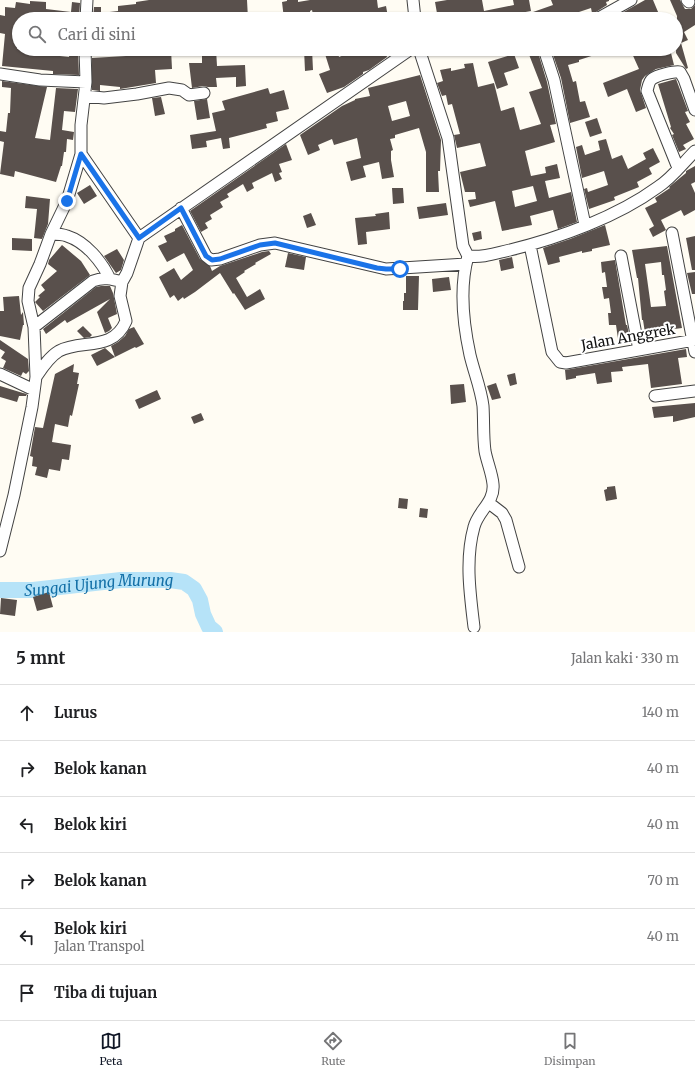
<!DOCTYPE html>
<html lang="id">
<meta charset="utf-8">
<style>
:root{--surface:#fff;--page:#f2f2f2;--text:#202124;--muted:#757577;--line:#e0e0e0;--accent:#111827}
body{margin:0;font-family:Merriweather,serif;background:var(--page);color:var(--text)}
.stop{position:absolute;width:12px;height:12px;margin:-9px;border:3px solid #1a73e8;border-radius:50%;background:#fff}
.stop.end{background:#1a73e8;border-color:#fff;box-shadow:0 1px 4px #0008}
.list{margin:0;padding:0;list-style:none}
h2{display:flex;justify-content:space-between;align-items:center;height:52px;margin:0;padding:0 16px;font-size:17px}
h2 small{font-size:13px;font-weight:400;color:var(--muted)}
.list li{display:grid;grid-template-columns:26px 1fr auto;gap:12px;align-items:center;box-sizing:border-box;height:56px;padding:0 16px;border-top:1px solid var(--line)}
.list b{display:block;font-size:15px;white-space:nowrap}
.list p{margin:0;font-size:13px;white-space:nowrap;color:var(--muted)}
.list em{font-size:13px;font-style:normal;color:var(--muted)}
.icon{flex:none;width:22px;height:22px;fill:none;stroke:currentColor;stroke-width:2;stroke-linecap:round;stroke-linejoin:round}
.map{position:relative;flex:none;width:695px;height:632px;overflow:hidden}
.search{position:absolute;background:var(--surface);box-shadow:0 1px 3px #0004;left:12px;right:12px;top:12px;height:44px;display:flex;align-items:center;gap:10px;box-sizing:border-box;padding:0 14px;border-radius:22px;color:var(--muted);font-size:15px}
.sheet{height:388px;background:var(--surface)}
nav{display:flex;justify-content:space-around;align-items:center;box-sizing:border-box;height:56px;border-top:1px solid var(--line);background:var(--surface);font-size:11px;color:var(--muted)}
nav a{display:grid;justify-items:center;gap:2px}
nav .on{color:var(--accent)}
.map>svg:first-child{display:block}
.lines{fill:none;stroke-linecap:round;stroke-linejoin:round}
.river{stroke:#b6e3f8;stroke-width:16}
.building{fill:#59504c;fill-rule:evenodd}
.minor-casing{stroke:#434343;stroke-width:13}
.minor{stroke:#fff;stroke-width:11}
.route{stroke:#1a73e8;stroke-width:5}
.labels{text-anchor:middle;dominant-baseline:central;stroke-width:4;stroke-linejoin:round;paint-order:stroke}
.street-label{font-size:14px;fill:#101010;stroke:#fff}
.water-label{font-size:15px;font-style:italic;fill:#1470a7;stroke:#fff}
</style>
<div class="map">
<svg width="695" height="632" viewBox="0 0 695 632">
<rect width="100%" height="100%" fill="#fffcf3"/>
<g class="lines">
<path class="river" id="s1" d="M0,590H33L121,580H170L184,582L194,589L200,600L203,614L209,627L215,632"/>
</g>
<path class="building" d="M149,0H247L248,19H93L94,7H101V13L118,11V6L136,4V2Z
M287,0H298V2L310,0H377L378,8L386,6L388,17L373,19H353L352,12L336,15V19H314L312,10L310,11L311,19H284L282,2L287,1Z
M447,0H482L484,11L514,5L513,0H529L531,11L487,19H478V17L473,18L471,12L464,14L465,19H438L435,2Z
M551,0H609V1L606,2L607,5L596,12L592,13L591,8L576,13L577,16L569,19H516V18L553,5Z
M645,0H653L661,19H611Z
M670,0H680L685,9H691L695,5V25L684,32L688,40L681,43L688,68L686,69L676,53L677,16Z
M30,1L46,2V9L71,12L72,2L80,3L79,19H19V39L17,49H32V53L69,57L70,49H78L79,75L53,74V71L2,66L5,34L0,33V15L5,16V7L15,8L16,2L30,4Z
M126,49H171L172,69L155,70L156,83L120,89V87L100,85V91L92,90V58L126,56Z
M202,49H216L217,66L245,65L246,86L236,87V77L216,78L217,87H208L203,86L192,88L189,63H202Z
M304,49H312L313,70L305,71Z
M329,49H337L339,57L354,51L355,54L367,49H385L387,57L369,70L363,72V74L344,87L327,93L319,74L330,70L325,54L330,53Z
M537,49L547,82L556,124L550,125L555,142L525,151L531,176L546,173L545,167L557,164L560,178L545,181L549,198L571,192L577,222L558,229L553,210L530,216L532,225L502,231L495,201L470,207L468,200L476,199L475,192H465L460,172L486,166L480,143L457,148L454,135L460,134L452,104L448,105L446,95L442,96L437,83L443,81L440,70L451,68V71L465,68L464,64L473,63L478,87L494,83L501,111L514,107L520,130L541,124L529,92L542,88L528,52ZM533,186L537,201L515,207L512,191Z
M551,49H607V51L579,60V62L568,65L573,82L576,81L580,102L585,101L590,117L570,123L561,78Z
M630,49H670L674,65L656,69L645,76L642,80L640,90L646,108L636,112L627,89L608,97L603,83L639,69Z
M514,54L519,68L504,73L508,85L497,89L488,62Z
M420,75L441,140L440,171H438L439,192H426V152L419,128L395,135V138L390,139L393,150L391,151V160L394,177L382,179L379,162L363,166L366,177L351,181L346,162L361,158L357,138L334,145L332,139L318,145L320,150L308,155L300,135L342,106L355,100V99L370,96L368,88ZM406,101L410,116L392,121L388,106Z
M676,79L688,111L685,112L690,122L686,124L694,139L683,145L686,149L679,152L672,135L674,134L670,128L671,127L658,84Z
M2,81L47,87L35,138L50,140L56,88L78,89L75,112L64,111L62,130L74,132L73,140L67,139L66,152H64L62,166H61L56,182L15,171L14,177L0,174L4,142L0,141V131L6,132L8,113H10L11,88L2,87Z
M268,88L270,94L284,90L289,109L276,112L278,121L266,124L267,128L229,138L230,148L223,149L221,138L206,141L207,147L192,149L190,135L216,131L212,113L225,110L222,101Z
M161,97L165,114L155,116L152,98Z
M207,99L210,118L197,120L194,101Z
M597,118L602,133L590,137L585,122Z
M606,139L612,159L622,155L628,169L646,159L643,153L653,148L660,162L649,168L652,174L637,182L639,187L614,197L615,200L589,209L584,189L587,188L588,192L608,185L604,171L582,178L576,147L582,145L585,155L600,150L598,141Z
M286,144L292,160L279,164L282,172L279,173L282,179L275,182L272,173L252,183L254,188L247,192L243,184L227,194L229,197L220,202L223,207L210,215L212,219L205,223L208,228L201,232L190,211Z
M695,166V182L691,184L695,193V210L684,216L681,210L661,220L666,230L653,237L649,229L654,226L645,208L657,202L655,198L670,188L669,187L686,173V171Z
M90,185L97,196L84,204L77,193Z
M392,188H403L404,203L393,204Z
M26,196L50,199L48,224L42,239L34,238L37,209L25,208Z
M446,203L448,215L419,219L417,207Z
M389,212L390,229L366,232L367,244L358,245L355,218L376,216L375,214Z
M311,213L316,225L307,228L303,216Z
M182,225L200,259L210,266L212,271L220,266L262,252L269,251L271,254L255,263L256,264L244,271L245,272L236,278L247,297L260,289L265,299L245,310L234,293L233,294L220,273L195,292L184,299L183,297L178,301L174,295L170,298L159,277L174,268L181,280L193,270L184,253L167,262L158,246L167,242L164,236L175,231V229Z
M605,225L610,245L592,249V251L582,253V251L559,257L560,262L548,265L543,248L570,239Z
M481,231L482,239L474,241L472,233Z
M695,236V270H692L686,238Z
M12,238L32,239V251L12,250Z
M62,245L81,261L90,275L43,311L35,302L40,297L38,296L45,290L41,285L57,271L48,264L49,260Z
M667,246L682,328L645,333L643,320H642L638,278H637L632,250ZM661,262L662,275H664L666,290L664,291L666,306L651,307L645,264Z
M117,249L124,260L121,270L116,273L104,256Z
M288,253L306,257L304,270L285,267Z
M512,257L514,268L501,271L499,260Z
M615,260L626,325H627L630,338L618,339L616,325H609L608,313H611L609,298L604,299L602,287H607L605,272L602,273L601,262Z
M695,272V294H692L687,273Z
M406,276H419L418,310H403V301H404V293H406Z
M449,277L451,290L433,292L432,279Z
M101,286H110L113,293L117,314L108,318L112,328L109,331L105,333L97,312L110,299L67,323L65,320L46,334L43,329L96,287Z
M19,296L21,315L23,312L24,325H23L20,340L0,336V311H4L3,297Z
M83,326L92,335L90,337L84,338L77,331Z
M134,327L144,344L136,348L135,347L115,357L111,346L118,342L125,336L129,329Z
M0,340L28,359L29,371L26,374L23,372L21,376L3,368L6,361L1,358L5,352L0,349Z
M105,348L115,357L97,366L91,355Z
M686,349L687,357L678,358L682,384L651,388L648,364L622,367L623,371L611,372L612,382L597,384L595,373L576,376V378L566,380L565,370Z
M74,364L73,372L79,373L77,384H79L74,407L72,416L70,415L68,427L55,424L52,442L71,445L69,460L62,459L60,471L49,469L47,478L35,475L37,467L32,466L33,457L30,456L35,427L43,428L55,374Z
M515,373L517,384L510,386L507,375Z
M496,383L501,398L492,400L487,386Z
M464,384L466,402L451,404L450,385Z
M0,386L23,393L27,394L26,396H19L17,402L0,397Z
M157,390L161,399L139,409L135,400Z
M695,403V417L673,422V416L654,418L652,407Z
M201,413L204,420L194,424L191,417Z
M615,486L617,499L606,501L604,490L607,489V487Z
M399,498L408,499L407,509L398,508Z
M420,508L428,509L427,518L419,517Z
M49,592L53,607L37,611L33,597Z
M1,598L17,600L15,616L0,614Z"/>
<g class="lines">
<g class="minor-casing">
<path id="minor" d="M413,0L415,19
M687,0L689,2
M86,19L87,0
M597,19L631,0
M419,49L448,138L463,246L468,256C483,258 496,253 510,250C559,238 617,217 658,187C672,178 683,163 695,151
M544,49L554,80L585,225
M0,74L40,80L86,82
M85,96L104,98L137,94L169,88L182,90L189,95L204,93
M81,154L139,238L411,49
M678,168L647,91C648,87 649,81 652,79C657,75 675,71 680,72L684,79L695,110
M181,208L206,256L211,260L220,259L260,245L275,243L386,269L466,264
M672,233L695,352
M51,234C56,234 62,234 67,236C86,242 102,262 110,279
M530,245L552,352L560,362L566,363L695,340
M468,256C459,288 463,323 470,355C474,372 481,389 483,406C484,421 483,436 485,451C487,462 492,473 493,484C495,502 478,511 474,527C465,559 470,594 474,627
M621,256L639,350
M34,327L93,281C103,277 112,279 122,282
M0,374L34,390
M36,377C42,368 49,357 59,351C81,339 113,352 126,321L120,296L122,282L127,273L139,238
M655,396L695,391
M489,503L502,513L506,520L519,567
M0,551L14,495L32,407L36,377L34,327L28,301L29,288L40,264L51,234L67,201L81,154V125L86,82L85,49"/>
</g>
<use href="#minor" class="minor"/>
</g>
<g class="lines">
<path class="route" d="M67,201L81,154L139,238L181,208L206,256L212,260L220,259L260,245L275,243L377,268L386,269H400"/>
</g>
<g class="labels">
<g class="street-label">
<text transform="translate(628 337) rotate(-10)">Jalan Anggrek</text>
</g>
<g class="water-label">
<text stroke="none"><textPath href="#s1" startOffset="99">Sungai Ujung Murung</textPath></text>
</g>
</g>
</svg>
<div class="stop" style="left:400px;top:269px"></div>
<div class="stop end" style="left:67px;top:201px"></div>
<div class="search"><svg class="icon" aria-label="search" viewBox="0 0 24 24"><circle cx="10" cy="10" r="6"/><path d="M15 15l6 6"/></svg>Cari di sini</div>
</div>
<section class="sheet">
<h2>5 mnt<small>Jalan kaki · 330 m</small></h2>
<ul class="list">
<li><svg class="icon" aria-label="ahead" viewBox="0 0 24 24"><path d="M12 20V5M6 11l6-6 6 6"/></svg><div><b>Lurus</b></div><em>140 m</em></li>
<li><svg class="icon" aria-label="right" viewBox="0 0 24 24"><path d="M7 20v-9h11M14 6l5 5-5 5"/></svg><div><b>Belok kanan</b></div><em>40 m</em></li>
<li><svg class="icon" aria-label="left" viewBox="0 0 24 24"><path d="M17 20v-9H6M10 6l-5 5 5 5"/></svg><div><b>Belok kiri</b></div><em>40 m</em></li>
<li><svg class="icon" aria-label="right" viewBox="0 0 24 24"><path d="M7 20v-9h11M14 6l5 5-5 5"/></svg><div><b>Belok kanan</b></div><em>70 m</em></li>
<li><svg class="icon" aria-label="left" viewBox="0 0 24 24"><path d="M17 20v-9H6M10 6l-5 5 5 5"/></svg><div><b>Belok kiri</b><p>Jalan Transpol</p></div><em>40 m</em></li>
<li><svg class="icon" aria-label="arrive" viewBox="0 0 24 24"><path d="M6 21V4h12l-3 4 3 4H6"/></svg><div><b>Tiba di tujuan</b></div></li>
</ul>
</section>
<nav>
<a class="on"><svg class="icon" aria-label="map" viewBox="0 0 24 24"><path d="M3 6l6-2 6 2 6-2v14l-6 2-6-2-6 2zM9 4v14M15 6v14"/></svg>Peta</a>
<a><svg class="icon" aria-label="directions" viewBox="0 0 24 24"><path d="M12 3l9 9-9 9-9-9zM9 14v-3h6M13 9l2 2-2 2"/></svg>Rute</a>
<a><svg class="icon" aria-label="saved" viewBox="0 0 24 24"><path d="M7 4h10v16l-5-4-5 4z"/></svg>Disimpan</a>
</nav>
